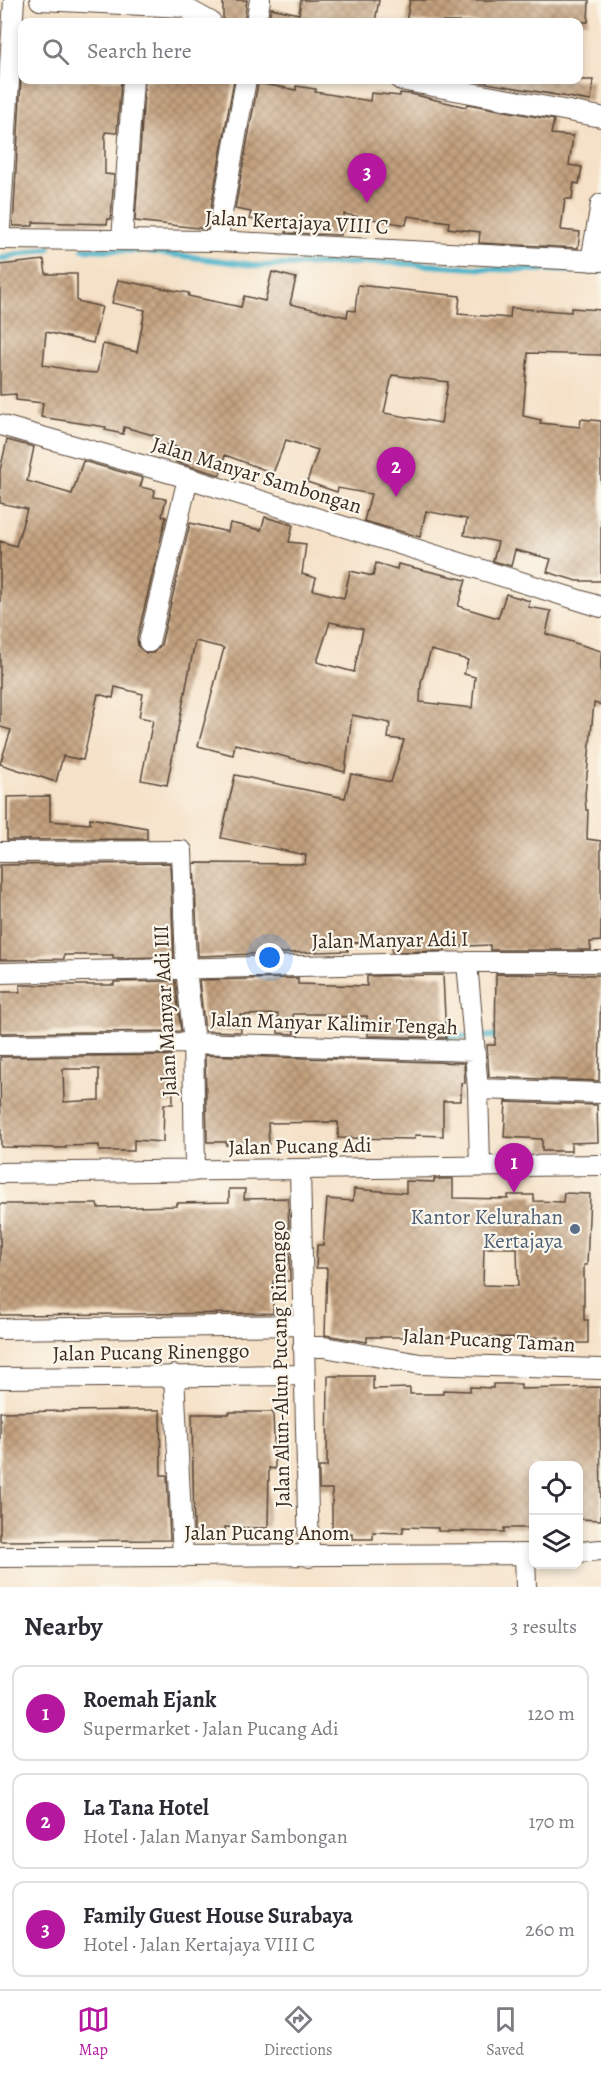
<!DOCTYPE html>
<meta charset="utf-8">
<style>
:root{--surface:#fff;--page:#f2f2f3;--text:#2b2b33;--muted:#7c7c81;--line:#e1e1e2;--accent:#b5179e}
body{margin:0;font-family:Alegreya,serif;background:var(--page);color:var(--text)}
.controls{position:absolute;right:18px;bottom:18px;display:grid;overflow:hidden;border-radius:12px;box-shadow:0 3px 9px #0003}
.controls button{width:54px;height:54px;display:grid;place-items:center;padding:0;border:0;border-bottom:2px solid var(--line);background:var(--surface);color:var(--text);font:30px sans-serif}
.you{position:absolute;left:270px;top:958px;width:21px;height:21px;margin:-15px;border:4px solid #fff;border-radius:50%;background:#1a73e8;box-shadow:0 0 0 9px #1a73e833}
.badge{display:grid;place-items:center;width:39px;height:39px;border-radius:50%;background:var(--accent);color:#fff;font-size:20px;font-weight:700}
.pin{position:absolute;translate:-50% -50px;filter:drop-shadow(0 2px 3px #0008)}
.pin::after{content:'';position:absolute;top:32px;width:21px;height:18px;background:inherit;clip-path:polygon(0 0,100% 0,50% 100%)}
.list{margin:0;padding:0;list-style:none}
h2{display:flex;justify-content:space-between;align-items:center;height:78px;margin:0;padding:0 24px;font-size:26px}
h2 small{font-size:20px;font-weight:400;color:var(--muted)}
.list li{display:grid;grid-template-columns:39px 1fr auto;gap:18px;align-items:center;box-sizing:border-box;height:96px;margin:0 12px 12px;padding:0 12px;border:2px solid var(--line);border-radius:12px}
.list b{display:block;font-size:22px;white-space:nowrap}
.list p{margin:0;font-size:20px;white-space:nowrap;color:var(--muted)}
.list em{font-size:20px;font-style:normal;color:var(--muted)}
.icon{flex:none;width:33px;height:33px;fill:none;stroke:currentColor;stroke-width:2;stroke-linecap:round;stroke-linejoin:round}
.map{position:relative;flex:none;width:601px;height:1587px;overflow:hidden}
.search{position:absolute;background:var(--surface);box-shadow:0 3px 9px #0003;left:18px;right:18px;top:18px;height:66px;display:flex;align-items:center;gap:15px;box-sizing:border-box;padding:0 21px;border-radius:12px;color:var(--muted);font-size:22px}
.sheet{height:402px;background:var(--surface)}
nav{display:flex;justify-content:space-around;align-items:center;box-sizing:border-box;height:84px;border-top:2px solid var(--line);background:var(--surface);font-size:16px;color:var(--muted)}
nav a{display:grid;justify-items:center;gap:3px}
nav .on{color:var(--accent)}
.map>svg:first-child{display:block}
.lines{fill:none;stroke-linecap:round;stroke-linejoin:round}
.stream{stroke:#4cb4ca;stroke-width:6}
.building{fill:url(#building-cross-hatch);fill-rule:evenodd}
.minor-casing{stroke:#574537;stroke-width:22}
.minor{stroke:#fff;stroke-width:20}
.service-dot{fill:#5c6f8a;stroke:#fbf7ec;stroke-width:2}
.labels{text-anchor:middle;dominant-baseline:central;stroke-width:4.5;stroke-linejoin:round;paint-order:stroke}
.street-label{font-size:21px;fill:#3b2a1e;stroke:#fbf7ec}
.service-label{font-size:21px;fill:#4e5e75;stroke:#fbf7ec;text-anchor:end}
</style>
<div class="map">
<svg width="601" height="1587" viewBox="0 0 601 1587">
<defs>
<pattern id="building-cross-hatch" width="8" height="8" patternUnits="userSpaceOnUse" patternTransform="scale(1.5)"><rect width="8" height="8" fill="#c3a17e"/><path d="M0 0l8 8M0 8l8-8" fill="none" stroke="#a08367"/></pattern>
</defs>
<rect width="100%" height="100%" fill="#fbf7ec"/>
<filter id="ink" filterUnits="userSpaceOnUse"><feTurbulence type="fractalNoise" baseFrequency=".0167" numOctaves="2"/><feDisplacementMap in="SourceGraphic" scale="12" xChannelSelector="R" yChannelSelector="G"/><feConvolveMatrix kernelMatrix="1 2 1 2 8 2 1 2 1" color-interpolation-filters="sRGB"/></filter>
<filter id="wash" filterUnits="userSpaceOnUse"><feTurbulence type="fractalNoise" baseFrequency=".008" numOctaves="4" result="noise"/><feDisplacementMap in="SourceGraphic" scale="24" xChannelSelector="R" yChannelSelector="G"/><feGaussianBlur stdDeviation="1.35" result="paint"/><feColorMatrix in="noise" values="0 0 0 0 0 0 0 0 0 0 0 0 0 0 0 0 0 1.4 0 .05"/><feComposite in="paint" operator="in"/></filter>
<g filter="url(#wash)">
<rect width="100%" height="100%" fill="#f5e1c7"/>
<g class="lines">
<path class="stream" d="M83,249L146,251L260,266L382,262L490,269L601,271
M0,259L49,248
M349,1038L503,1036"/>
</g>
<g id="blocks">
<path class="building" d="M223,0H247L244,22H223Z
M301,0H379L375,22H268L271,8L299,14Z
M410,0H589L588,22H406Z
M21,80H121L117,133L105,132V174L114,175L111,219H108L107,224L33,222V226H13Z
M145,80H234L207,229L135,221Z
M470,80H593L591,101Z
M258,83L296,90V86L316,89L315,92L370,101L371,93L400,96V93L411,94L466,107L467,104L554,120L551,134L573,136L569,165L582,167L579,184L574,183L572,199H565L561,230L580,232L578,248L479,243L480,232L448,228L449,222L408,216L406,225L344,214L341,235L286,233L287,226L249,219L251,212L235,209Z
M44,260L46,274H77V301L102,307L93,343L46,332L43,365L83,372L97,373L103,344L137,352L145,310L112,303L118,280L189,293L188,296L241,307L244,296L265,301L272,272L296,278L290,304L347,317L348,310L355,311L358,285L460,296L458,314L510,318L511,308L571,312V308L601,310V355L528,353L523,416L541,420L540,423L580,427L581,419L601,421V581H577L547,572L551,559L515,550L511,566L493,561L498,542L464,535L467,519L426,511L420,537L364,521L371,494L338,488L337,492L307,482L318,450L286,440L273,473L225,455L220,475L176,462L180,448L158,443L160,437L124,427L123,434L105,430L106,427L41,417L43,403L16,400V394L0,395V265ZM392,375L448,382L441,423L384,413Z
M7,440L34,447L27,481L72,494L83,461L143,478L140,487L155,490L154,497L166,499L162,516L166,517L137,639L138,646L146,653H153L161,645L190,523L228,532L230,523L261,530L265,517L293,525L289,542L306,544L302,574L316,578L313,590L344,598L350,571L373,576L376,563L397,569L398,564L466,580L458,606L498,618L506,594L530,601L528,607L551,611L546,634L601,651V705L594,703L585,795L586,810H588L587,839L601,841V941L590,942L591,950H490V945L445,947V951L392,952V941L347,943L348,951L198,956L194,863L305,864L306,855L221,838L235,775L345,798L351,774L391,782L404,740L388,738L390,723L352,715L345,772L235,744L233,755L198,746L224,648L195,641L167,785L141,780L153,720L139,717L143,694L115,687L113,698L98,694L83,760L63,756L56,782L0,764L11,730L0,727V541L16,546L27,509L0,503V470ZM330,622L363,629L354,672L317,662ZM431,650L468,660L464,674L475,677L472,708L420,702L421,682Z
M50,796V821L90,824V818L147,828V839L7,840V797Z
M170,863L174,957L113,958V955H64V959L0,960V865Z
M496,974L601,975L599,1081L489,1077L487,1045H495Z
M443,975L446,1038L368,1036L367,1016L328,1017V1014H293L294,1034L278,1033V1014L240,1015L241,1032L205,1031L199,980L298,978V984L367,986V976Z
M175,981L181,1031L0,1033V992H20V985H114V982Z
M172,1055L173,1104H164L163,1142L134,1140V1151H99V1145L66,1146V1148L1,1147L0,1057ZM63,1069H99V1100L64,1102Z
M205,1055L464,1063L465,1083H461V1101H443V1136L415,1135V1139L338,1138V1122L268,1123L269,1144L226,1145V1142H207Z
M506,1102L597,1105L598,1142L571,1143V1151H542V1139L504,1137Z
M434,1179H453V1198L508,1199V1195H534V1201L563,1202L564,1193L590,1194L587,1265H584V1320H588V1343H559V1338L478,1337H367V1342L325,1335L327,1268H316L317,1245H323L327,1199L353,1201L354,1189L406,1193V1181L434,1182ZM484,1248H517L518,1286L483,1285Z
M229,1189H245L244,1199L288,1198L290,1281H273V1313L0,1315V1204H97L98,1208L177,1206V1203L229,1202Z
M328,1376H373V1389L410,1388V1394H443V1390L470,1391V1387L493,1388V1384H521V1389L600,1387L601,1520L579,1519V1466H533L534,1528H504V1532L438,1531V1528L403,1527V1533L373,1532V1539H352V1533H332V1489H319V1467H327Z
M135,1410H160L161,1475H167L170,1540L0,1541V1412Z
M229,1412H273L275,1469L269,1468L268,1528L225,1527L224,1536H194L192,1414H229Z"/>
</g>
</g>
<g filter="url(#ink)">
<use href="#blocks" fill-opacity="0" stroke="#574537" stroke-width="1.5"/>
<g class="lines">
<g class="minor-casing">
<path id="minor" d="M40,0L184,7L211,22
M256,22L260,0
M401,80L601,117
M0,228L14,0
M0,239L217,241L601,261
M122,240L133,80
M217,241L246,80
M591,261L601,204
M0,425L188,478L601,607
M149,642L188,478
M0,852L182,851L186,968L193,1034L195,1171
M467,962L478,1089L480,1166
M0,973L467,962H601
M0,1045L193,1043L474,1051
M478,1089L601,1093
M300,1170L309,1557
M0,1173L601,1165
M0,1329L302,1325
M303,1347H324L420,1364L601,1369
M174,1375L183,1557
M0,1378L303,1375
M578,1552L601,1550
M525,1554L526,1587
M0,1557L534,1554"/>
</g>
<use href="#minor" class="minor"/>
</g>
</g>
<circle class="service-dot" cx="575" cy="1229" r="6"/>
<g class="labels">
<g class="street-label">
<text transform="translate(297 222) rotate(3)">Jalan Kertajaya VIII C</text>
<text transform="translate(257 475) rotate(17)">Jalan Manyar Sambongan</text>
<text transform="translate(390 940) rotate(-1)">Jalan Manyar Adi I</text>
<text transform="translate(165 1011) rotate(-93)">Jalan Manyar Adi III</text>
<text transform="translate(334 1023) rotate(2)">Jalan Manyar Kalimir Tengah</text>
<text transform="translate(300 1146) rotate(-1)">Jalan Pucang Adi</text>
<text transform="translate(489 1340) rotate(3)">Jalan Pucang Taman</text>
<text transform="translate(151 1352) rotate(-1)">Jalan Pucang Rinenggo</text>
<text transform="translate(280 1364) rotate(-91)">Jalan Alun-Alun Pucang Rinenggo</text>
<text x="267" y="1533">Jalan Pucang Anom</text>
</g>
<g class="service-label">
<text x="563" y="1217">Kantor Kelurahan<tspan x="563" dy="24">Kertajaya</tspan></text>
</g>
</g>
</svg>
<div class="controls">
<button><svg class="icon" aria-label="locate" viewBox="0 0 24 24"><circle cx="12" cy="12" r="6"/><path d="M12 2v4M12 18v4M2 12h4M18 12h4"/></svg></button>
<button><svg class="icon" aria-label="layers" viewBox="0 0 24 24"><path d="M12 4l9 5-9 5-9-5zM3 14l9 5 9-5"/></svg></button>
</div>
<div class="you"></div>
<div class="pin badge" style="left:514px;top:1193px">1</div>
<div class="pin badge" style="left:396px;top:497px">2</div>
<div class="pin badge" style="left:367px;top:203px">3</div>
<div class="search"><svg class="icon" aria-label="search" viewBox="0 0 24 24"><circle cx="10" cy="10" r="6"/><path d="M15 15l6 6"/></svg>Search here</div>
</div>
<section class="sheet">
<h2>Nearby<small>3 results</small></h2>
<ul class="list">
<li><span class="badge">1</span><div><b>Roemah Ejank</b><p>Supermarket · Jalan Pucang Adi</p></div><em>120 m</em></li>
<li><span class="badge">2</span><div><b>La Tana Hotel</b><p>Hotel · Jalan Manyar Sambongan</p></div><em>170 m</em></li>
<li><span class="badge">3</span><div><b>Family Guest House Surabaya</b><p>Hotel · Jalan Kertajaya VIII C</p></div><em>260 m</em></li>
</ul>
</section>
<nav>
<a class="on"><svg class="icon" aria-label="map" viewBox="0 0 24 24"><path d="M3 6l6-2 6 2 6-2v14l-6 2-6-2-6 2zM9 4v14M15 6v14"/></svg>Map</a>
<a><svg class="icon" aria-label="directions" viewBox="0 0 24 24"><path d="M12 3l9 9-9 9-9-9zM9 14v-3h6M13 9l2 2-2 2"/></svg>Directions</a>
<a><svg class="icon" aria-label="saved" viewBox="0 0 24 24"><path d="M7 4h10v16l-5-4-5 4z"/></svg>Saved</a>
</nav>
